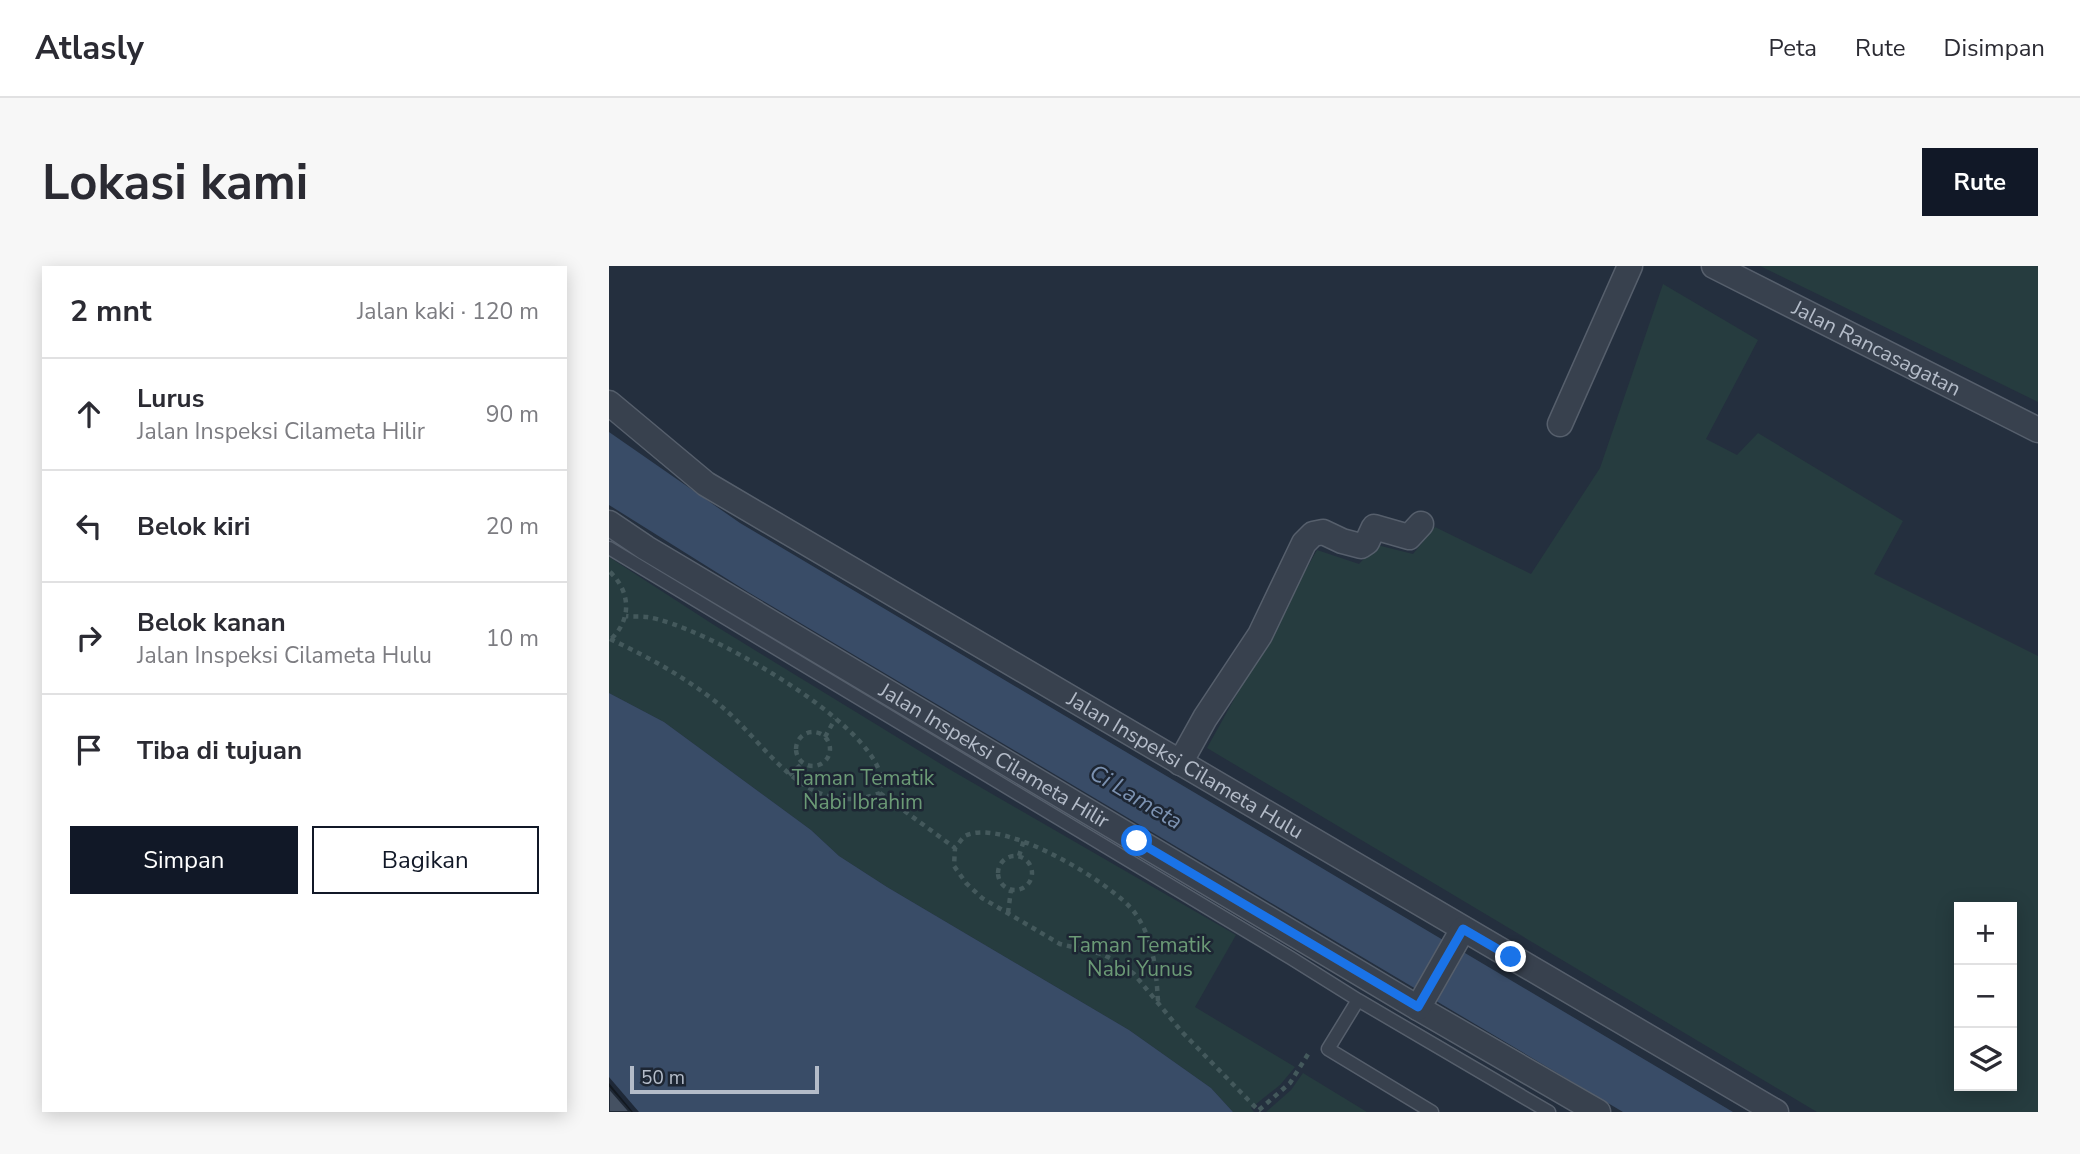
<!DOCTYPE html>
<html lang="id">
<meta charset="utf-8">
<style>
:root{--surface:#fff;--page:#f7f7f7;--text:#2b2b33;--muted:#7c7c81;--line:#e1e1e2;--accent:#111827}
body{margin:0;font-family:"Nunito Sans",sans-serif;background:var(--page);color:var(--text)}
.controls{position:absolute;right:21px;bottom:21px;display:grid;overflow:hidden;border-radius:0px;box-shadow:0 4px 18px #0003}
.controls button{width:63px;height:63px;display:grid;place-items:center;padding:0;border:0;border-bottom:2px solid var(--line);background:var(--surface);color:var(--text);font:35px sans-serif}
.scale{position:absolute;left:21px;bottom:18px;width:189px;box-sizing:border-box;padding-left:7px;border:4px solid #b4bcc9;border-top:0;font-size:19px;line-height:24px;white-space:nowrap;color:#b4bcc9;-webkit-text-stroke:5px #1d2633;paint-order:stroke}
.stop{position:absolute;width:21px;height:21px;margin:-16px;border:5px solid #1a73e8;border-radius:50%;background:#fff}
.stop.end{background:#1a73e8;border-color:#fff;box-shadow:0 2px 7px #0008}
.list{margin:0;padding:0;list-style:none}
h2{display:flex;justify-content:space-between;align-items:center;height:91px;margin:0;padding:0 28px;font-size:30px}
h2 small{font-size:23px;font-weight:400;color:var(--muted)}
.list li{display:grid;grid-template-columns:46px 1fr auto;gap:21px;align-items:center;box-sizing:border-box;height:112px;padding:0 28px;border-top:2px solid var(--line)}
.list b{display:block;font-size:26px;white-space:nowrap}
.list p{margin:0;font-size:23px;white-space:nowrap;color:var(--muted)}
.list em{font-size:23px;font-style:normal;color:var(--muted)}
.actions{display:flex;gap:14px;padding:21px 28px}
.actions a{flex:1;padding:16px 0;border:2px solid var(--accent);border-radius:0px;text-align:center;font-size:24px;color:var(--accent)}
.actions .main{background:var(--accent);color:#fff}
.icon{flex:none;width:38px;height:38px;fill:none;stroke:currentColor;stroke-width:2;stroke-linecap:round;stroke-linejoin:round}
.map{position:relative;flex:none;width:1429px;height:846px;overflow:hidden;border-radius:0px}
header{display:flex;align-items:center;gap:42px;box-sizing:border-box;height:98px;padding:0 35px;background:var(--surface);border-bottom:2px solid var(--line)}
header strong{font-size:33px}
nav{display:flex;gap:38px;margin-inline-start:auto;font-size:24px}
.intro{display:flex;align-items:center;justify-content:space-between;box-sizing:border-box;height:168px;padding:0 42px}
h1{margin:0;font-size:49px}
.button{padding:18px 32px;border-radius:0px;background:var(--accent);color:#fff;font-size:24px;font-weight:700}
main{display:flex;gap:42px;padding:0 42px}
aside{flex:1;background:var(--surface);border-radius:0px;box-shadow:0 4px 18px #0003}
.map>svg:first-child{display:block}
.green{fill:#263c3f;fill-rule:evenodd}
.water{fill:#394c67}
.shadow{fill:#0007}
.building{fill:#455162;stroke:#1f2835;stroke-width:2}
.lines{fill:none;stroke-linecap:round;stroke-linejoin:round}
.lane-casing{stroke:#565f6c;stroke-width:15}
.street-casing{stroke:#565f6c;stroke-width:27}
.path{stroke:#44595c;stroke-width:4.5;stroke-dasharray:5 5;stroke-linecap:butt}
.lane{stroke:#38414e;stroke-width:12}
.street{stroke:#38414e;stroke-width:24}
.route{stroke:#1a73e8;stroke-width:9}
.labels{text-anchor:middle;dominant-baseline:central;stroke-width:5;stroke-linejoin:round;paint-order:stroke}
.street-label{font-size:21px;fill:#b4bcc9;stroke:#1d2633}
.park-label{font-size:21px;fill:#6b9a76;stroke:#1d2633}
.water-label{font-size:23px;font-style:italic;fill:#7c92b1;stroke:#1d2633}
</style>
<header>
<strong>Atlasly</strong>
<nav><a>Peta</a><a>Rute</a><a>Disimpan</a></nav>
</header>
<div class="intro"><h1>Lokasi kami</h1><a class="button">Rute</a></div>
<main>
<aside>
<h2>2 mnt<small>Jalan kaki · 120 m</small></h2>
<ul class="list">
<li><svg class="icon" aria-label="ahead" viewBox="0 0 24 24"><path d="M12 20V5M6 11l6-6 6 6"/></svg><div><b>Lurus</b><p>Jalan Inspeksi Cilameta Hilir</p></div><em>90 m</em></li>
<li><svg class="icon" aria-label="left" viewBox="0 0 24 24"><path d="M17 20v-9H6M10 6l-5 5 5 5"/></svg><div><b>Belok kiri</b></div><em>20 m</em></li>
<li><svg class="icon" aria-label="right" viewBox="0 0 24 24"><path d="M7 20v-9h11M14 6l5 5-5 5"/></svg><div><b>Belok kanan</b><p>Jalan Inspeksi Cilameta Hulu</p></div><em>10 m</em></li>
<li><svg class="icon" aria-label="arrive" viewBox="0 0 24 24"><path d="M6 21V4h12l-3 4 3 4H6"/></svg><div><b>Tiba di tujuan</b></div></li>
</ul>
<div class="actions"><a class="main">Simpan</a><a>Bagikan</a></div>
</aside>
<div class="map">
<svg width="1429" height="846" viewBox="0 0 1429 846">
<rect width="100%" height="100%" fill="#242f3e"/>
<path class="green" d="M1151,0H1429V136Z
M1054,18L1149,74L1097,173L1128,189L1149,167L1294,255L1265,308L1429,390V846H1208L598,482L708,284L750,298L768,279L804,288L826,261L922,308L991,202ZM1350,641H1403V820H1350Z
M0,291L105,359L340,503L627,669L586,741L686,801L671,819L642,842L645,846H624L602,822L520,764L278,621L230,590L202,564L55,456L0,427Z
M694,807L758,846H657L682,824Z"/>
<path class="water" d="M0,166L131,257L1124,846H1014L139,326L0,239Z
M0,427L55,456L202,564L230,590L278,621L520,764L602,822L624,846H24L0,817Z"/>
<path class="shadow" d="M0,811L30,846H0Z"/>
<path class="building" d="M0,822L21,846H0Z"/>
<g class="lines">
<g class="lane-casing">
<path id="lane" d="M0,282L682,692L749,734L940,846
M749,734L719,783L823,846"/>
</g>
<g class="street-casing">
<g id="street">
<path id="s1" d="M1105,0L1429,164"/>
<path id="s2" d="M0,137L97,218L1167,846"/>
<path d="M951,158L1021,0"/>
<path id="s3" d="M0,257L37,282L809,742L989,846"/>
<path d="M571,497L596,452L651,369L695,277L704,268L714,266L733,275L752,280L758,276L765,261L800,271L812,258"/>
<path d="M809,742L854,663"/>
</g>
</g>
<path class="path" d="M1,306C22,326 23,354 1,374
M1,373C41,392 78,412 112,440C160,480 197,555 271,527C272,522 273,516 272,511C261,454 93,359 38,351C31,350 24,351 17,350
M187 483a17 17 0 1 1 34 0a17 17 0 1 1-34 0Z
M216,471L226,453
M180,509L194,497
M271,527L346,582
M389 607a17 17 0 1 1 34 0a17 17 0 1 1-34 0Z
M410,590L415,574
M399,647L402,624
M549,735C547,704 545,674 526,647C505,618 393,550 356,570C353,572 349,579 346,582L345,600L357,617L373,632L451,678L493,688L509,696L525,708L573,766L651,846
M650,844L681,817L701,785"/>
<use href="#lane" class="lane"/>
<use href="#street" class="street"/>
</g>
<g class="lines">
<path class="route" d="M528,575L809,741L854,663L902,691"/>
</g>
<g class="labels">
<g class="street-label">
<text stroke="none"><textPath href="#s1" startOffset="182">Jalan Rancasagatan</textPath></text>
<text stroke="none"><textPath href="#s3" startOffset="450">Jalan Inspeksi Cilameta Hilir</textPath></text>
<text stroke="none"><textPath href="#s2" startOffset="682">Jalan Inspeksi Cilameta Hulu</textPath></text>
</g>
<g class="park-label">
<text x="254" y="512">Taman Tematik<tspan x="254" dy="24">Nabi Ibrahim</tspan></text>
<text x="531" y="679">Taman Tematik<tspan x="531" dy="24">Nabi Yunus</tspan></text>
</g>
<g class="water-label">
<text transform="translate(527 531) rotate(31)">Ci Lameta</text>
</g>
</g>
</svg>
<div class="controls">
<button>+</button>
<button>−</button>
<button><svg class="icon" aria-label="layers" viewBox="0 0 24 24"><path d="M12 4l9 5-9 5-9-5zM3 14l9 5 9-5"/></svg></button>
</div>
<div class="scale">50 m</div>
<div class="stop" style="left:528px;top:575px"></div>
<div class="stop end" style="left:902px;top:691px"></div>
</div>
</main>
